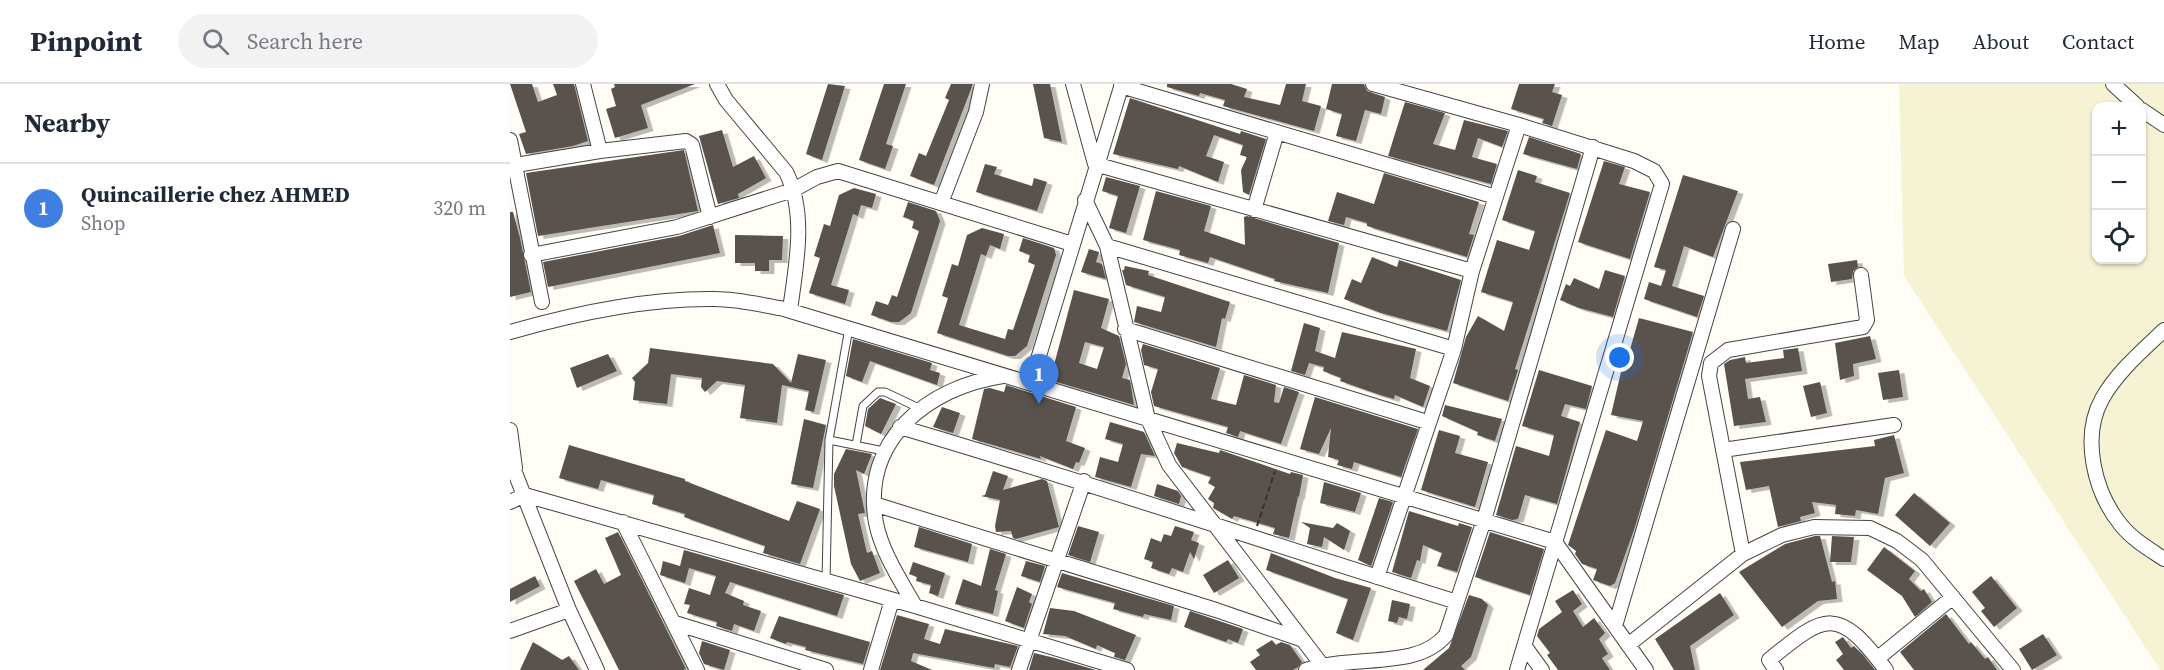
<!DOCTYPE html>
<meta charset="utf-8">
<style>
:root{--surface:#fff;--page:#f2f2f3;--text:#1f2937;--muted:#747a83;--line:#e0e1e3;--accent:#111827}
body{margin:0;font-family:"Source Serif 4",serif;background:var(--page);color:var(--text)}
.controls{position:absolute;right:18px;top:18px;display:grid;overflow:hidden;border-radius:12px;box-shadow:0 2px 4px #0004}
.controls button{width:54px;height:54px;display:grid;place-items:center;padding:0;border:0;border-bottom:2px solid var(--line);background:var(--surface);color:var(--text);font:30px sans-serif}
.you{position:absolute;left:1110px;top:274px;width:21px;height:21px;margin:-15px;border:4px solid #fff;border-radius:50%;background:#1a73e8;box-shadow:0 0 0 9px #1a73e833}
.badge{display:grid;place-items:center;width:39px;height:39px;border-radius:50%;background:var(--accent);color:#fff;font-size:20px;font-weight:700}
.pin{position:absolute;translate:-50% -50px;filter:drop-shadow(0 2px 3px #0008)}
.pin::after{content:'';position:absolute;top:32px;width:21px;height:18px;background:inherit;clip-path:polygon(0 0,100% 0,50% 100%)}
.list{margin:0;padding:0;list-style:none}
h2{display:flex;justify-content:space-between;align-items:center;height:78px;margin:0;padding:0 24px;font-size:26px}
h2 small{font-size:20px;font-weight:400;color:var(--muted)}
.list li{display:grid;grid-template-columns:39px 1fr auto;gap:18px;align-items:center;box-sizing:border-box;height:90px;padding:0 24px;border-top:2px solid var(--line)}
.list b{display:block;font-size:22px;white-space:nowrap}
.list p{margin:0;font-size:20px;white-space:nowrap;color:var(--muted)}
.list em{font-size:20px;font-style:normal;color:var(--muted)}
.icon{flex:none;width:33px;height:33px;fill:none;stroke:currentColor;stroke-width:2;stroke-linecap:round;stroke-linejoin:round}
.map{position:relative;flex:none;width:1654px;height:586px;overflow:hidden}
header{display:flex;align-items:center;gap:36px;box-sizing:border-box;height:84px;padding:0 30px;background:var(--surface);border-bottom:2px solid var(--line)}
header strong{font-size:28px}
nav{display:flex;gap:33px;margin-inline-start:auto;font-size:21px}
.search{width:420px;height:54px;background:var(--page);display:flex;align-items:center;gap:15px;box-sizing:border-box;padding:0 21px;border-radius:33px;color:var(--muted);font-size:22px}
main{display:flex}
aside{flex:1;background:var(--surface)}
.map>svg:first-child{display:block}
.farmland{fill:#f6f3d4;fill-rule:evenodd}
.building{fill:#5a524d;fill-rule:evenodd;filter:url(#shadow)}
.lines{fill:none;stroke-linecap:round;stroke-linejoin:round}
.lane-casing{stroke:#444;stroke-width:9}
.street-casing{stroke:#444;stroke-width:16}
.path{stroke:#333;stroke-width:2;stroke-dasharray:6 3;stroke-linecap:butt}
.lane{stroke:#fff;stroke-width:7}
.street{stroke:#fff;stroke-width:14}
</style>
<header>
<strong>Pinpoint</strong>
<div class="search"><svg class="icon" aria-label="search" viewBox="0 0 24 24"><circle cx="10" cy="10" r="6"/><path d="M15 15l6 6"/></svg>Search here</div>
<nav><a>Home</a><a>Map</a><a>About</a><a>Contact</a></nav>
</header>
<main>
<aside>
<h2>Nearby<small></small></h2>
<ul class="list">
<li><span class="badge" style="background:#3f7fe0">1</span><div><b>Quincaillerie chez AHMED</b><p>Shop</p></div><em>320 m</em></li>
</ul>
</aside>
<div class="map">
<svg width="1654" height="586" viewBox="0 0 1654 586">
<defs>
<filter id="shadow"><feDropShadow dx="5.5" dy="3" stdDeviation="0" flood-color="#0004"/></filter>
</defs>
<rect width="100%" height="100%" fill="#fffdf5"/>
<path class="farmland" d="M1389,0H1654V586H1650L1394,192ZM1586,22H1632V176H1586Z"/>
<path class="building" d="M0,0H22L28,18L47,11L43,0H64L78,57L63,62L16,70L9,50L16,48Z
M104,0H185L131,21L138,44L105,54L96,25L106,22L101,5L105,3Z
M318,0L335,2L312,76L296,70Z
M374,0H396L376,60L383,62L375,85L349,76Z
M441,0H463L424,101L400,92L409,69L416,72L439,16L435,14Z
M523,0H540L552,58L534,54Z
M657,0H721L737,5L734,13L770,21L776,0H796L792,17L811,22L804,47L713,22L715,16L690,9L689,12L657,3Z
M822,0H854L857,7L875,13L871,30L855,26L846,57L826,52L832,30L816,25Z
M1009,0H1045L1042,8L1052,11L1042,42L1032,39L1034,35L1001,25Z
M620,14L730,50L731,47L756,55L739,111L733,108L731,86L737,73L730,71L733,61L704,51L696,72L714,78L708,98L669,82L668,85L603,70Z
M895,18L935,29L923,60L945,66L954,36L998,47L992,63L968,54L962,73L987,80L981,100L878,72Z
M212,46L223,83L244,72L256,94L228,110L229,114L208,120L189,52Z
M1019,53L1071,70L1067,85L1013,70Z
M174,66L188,127L28,152L16,89Z
M1094,77L1115,83L1109,100L1140,108L1120,175L1068,158Z
M475,80L487,83L484,90L522,102L524,94L537,98L527,127L466,108Z
M1008,86L1027,92L1025,98L1060,109L1005,285L1008,286L998,317L943,299L956,253L968,232L994,247L1003,218L971,208L987,156L1019,166L1025,147L992,136Z
M874,89L969,118L959,150L964,151L957,173L857,142V139L836,133L834,141L818,137L827,108L864,120Z
M1173,91L1228,107L1203,173L1174,162L1162,202L1194,212L1187,233L1134,215L1139,198L1151,202L1156,186L1144,183Z
M596,93L630,102L616,149L599,144L608,112L592,107Z
M344,104L366,110L362,124L351,121L348,132L343,130L321,201L339,206L335,220L299,209L310,174L304,172L314,140L320,142L329,111Z
M646,107L701,122L694,147L735,161L734,133L737,132L829,159L818,209L764,197L765,195L700,173L698,179L669,171L670,166L633,156Z
M398,118L426,127L430,137L401,229L389,238H381L361,231L366,217L378,221L382,211L387,213L409,147L402,144L404,137L393,133Z
M0,128H3L10,154L21,208L0,213Z
M203,141L210,169L38,203L33,178L169,152Z
M472,144L494,150L490,165L480,161L476,172L471,170L449,241L495,255L498,245L503,246L525,181L518,178L520,171L509,167L513,154L544,164L546,171L517,262L505,272H498L427,249L438,214L432,212L442,180L448,182L457,151Z
M225,151L273,152L272,176H259V187H245V179H225Z
M579,165L589,168L586,178L592,180L596,195L571,188Z
M862,173L887,183L889,176L951,196L937,247L871,229L834,215L842,195L851,199Z
M1347,176L1348,183L1343,187L1342,195L1321,198L1318,180Z
M615,182L639,187L638,191L720,218L715,235L712,234L706,263L624,238L627,222L651,228L655,213L616,201L612,186H614Z
M1095,186L1115,192L1103,233L1069,224L1050,216L1056,200L1060,202L1064,194L1089,205Z
M564,206L599,215L591,244L609,252L616,280L612,294L620,296L624,321L540,296ZM575,258L594,263L587,285L569,279Z
M1129,234L1183,248L1125,443L1105,499L1100,502L1083,496L1087,485L1072,480L1065,470L1066,467L1058,461L1096,346L1127,357L1133,337L1101,331L1114,275L1117,276Z
M794,239L810,244L805,267L825,274L832,248L906,265L900,294L920,302L913,323L885,311L884,315L870,311L830,297L831,294L813,287L814,283L799,279L795,291L781,287Z
M1360,252L1366,275L1343,280L1344,292L1330,296L1325,259Z
M343,255L422,279L420,286L430,289L427,301L360,277L352,298L336,292Z
M633,260L710,284L701,315L726,321L734,291L766,301L764,318L769,319L774,303L789,308L771,360L730,347L728,353L716,349L718,343L644,322L641,308L648,285L634,281L631,266Z
M140,264L263,280L281,299L288,270L316,276L304,328L295,326L299,307L272,301L267,339L230,334L235,301L207,297L195,308L191,303L192,294L161,290L157,320L123,316L125,298L122,294L138,279Z
M1288,264L1292,287L1235,295L1238,315L1250,313L1256,338L1224,342L1214,280L1220,276L1235,273L1236,279L1274,274L1273,266Z
M98,270L107,287L67,304L60,284Z
M1029,286L1082,302L1076,325L1055,320L1051,332L1070,338L1047,420L1015,411L1008,435L1002,436L986,431L1006,362L1039,372L1044,351L1012,342Z
M1389,286L1393,313L1373,316L1368,289Z
M1310,298L1317,329L1301,333L1293,302Z
M496,301L566,323L556,357L575,364L569,379L566,378L563,385L530,372L531,375L462,355L474,305L480,304L494,308Z
M805,313L908,345L891,393L844,378L842,385L827,381L829,376L818,373L821,344L809,370L790,365Z
M370,314L386,320L371,350L355,342L358,325Z
M935,321L992,335L985,357L967,351L968,348L932,332Z
M432,323L450,329L443,349L423,343Z
M294,335L316,341L303,404L281,400Z
M600,338L634,348L645,372L631,370L621,403L585,393L590,373L608,378L613,360L595,355Z
M929,346L950,352L945,369L978,378L965,423L911,406Z
M1384,351L1394,389L1375,394L1368,430L1346,426L1345,432L1325,430L1326,421L1302,418L1305,429L1290,433L1291,437L1268,443L1259,402L1236,406L1230,378L1365,362L1364,356Z
M667,359L709,369L710,366L780,390L781,388L793,391L789,413L786,412L788,413L779,454L763,450L765,444L724,432L722,435L703,424L704,419L698,415L705,403L698,399L701,393L672,383L664,369Z
M59,361L175,395V397L279,437L287,417L310,425L290,480L253,469L255,462L174,433L175,430L142,420L144,411L91,396L88,405L49,394Z
M336,365L362,370L354,390L346,386L355,429L348,430L357,469L362,467L370,489L350,497L341,480L324,402V390Z
M483,387L498,392L493,406L532,395L537,397L549,443L506,455L503,454L501,447L486,448L485,442L490,416L471,412L475,411Z
M814,398L851,409L845,428L810,419Z
M647,400L668,407L671,412L669,420L644,412Z
M1404,409L1440,439L1420,462L1385,431Z
M869,414L883,418L861,482L848,476Z
M899,427L948,442L949,439L962,443L947,488L927,482L932,469L913,461L910,477L907,476L901,494L882,488Z
M791,438L823,444L827,439L840,447L834,466L814,453L812,463L797,460L800,444Z
M568,442L589,448L580,478L558,471Z
M665,442L684,448L681,456L689,459L684,475L680,468L673,488L662,484L659,490L641,484L643,478L634,475L641,454L651,458L654,450L661,452Z
M409,443L462,460L458,478L404,463Z
M108,448L176,585L173,586H109L64,497L86,485L94,500L111,491L95,454Z
M980,448L1034,465L1020,511L965,493Z
M1305,452H1310L1322,498L1325,497L1327,515L1308,517L1272,543L1229,488L1275,460Z
M1322,452L1344,453L1341,478H1320Z
M1374,463L1405,487L1399,495L1411,507L1414,505L1422,518L1405,533L1392,512L1357,486Z
M480,465L496,470L485,506L488,507L483,530L445,520L453,495L471,502Z
M174,466L334,511L327,532L220,498L215,509L234,517L233,521L251,527L244,547L224,540L222,547L206,542L207,538L177,529L180,521L174,520L179,504L200,511L206,492L179,484L175,499L150,491L153,477L170,482Z
M761,469L825,494L861,504L843,556L826,549L838,515L756,486Z
M718,476L729,494L704,509L693,491Z
M516,477L535,482L530,498L511,492Z
M403,478L435,489L428,512L419,509L421,501L406,497L407,493L399,490Z
M552,489L664,522L661,536L634,530L633,533L603,525L605,519L547,503Z
M25,492L30,502L0,518V505Z
M1481,492L1507,524L1484,543L1471,527L1475,524L1462,508Z
M507,503L522,510L519,518L522,520L514,544L495,537Z
M1063,506L1072,520L1063,527L1073,543L1084,534L1095,549L1089,555L1098,570L1092,574L1100,586H1048L1037,571L1040,569L1027,552L1029,545L1052,528L1045,517Z
M1210,509L1224,531L1180,562L1185,586H1164L1145,555Z
M959,511L972,515L978,521L961,573L951,582L955,586H913L939,564Z
M882,516L900,520L897,535L889,533L887,539L878,537Z
M540,524L564,527L626,551L615,576L604,573L605,569L587,561L586,565L555,552L533,550Z
M680,527L733,545L728,559L718,555L716,558L674,543Z
M1436,530L1459,560L1461,558L1475,575L1478,573L1487,586H1404L1390,568Z
M387,531L419,540L414,555L430,560L435,545L508,562L500,583L485,580L484,584L403,569L401,577L422,586H370Z
M269,532L360,558L353,580L295,566L296,563L277,558L276,560L260,554Z
M1533,550L1547,571L1522,586L1509,565Z
M1333,553L1341,564L1344,562L1353,571L1365,586H1334L1326,576L1333,570L1325,558Z
M762,556L766,561L771,558L780,561L792,578L788,583L783,586H746L740,578L750,571L746,566Z
M192,557L220,566L214,586L194,580L189,569Z
M23,558L52,576L59,572L69,586H10Z
M524,569L545,574L586,586H519Z"/>
<g class="lines">
<g class="lane-casing">
<path id="lane" d="M319,356L374,367
M346,361L353,322L368,308H375L411,325
M316,497L319,356L339,244"/>
</g>
<g class="street-casing">
<path id="street" d="M73,0L90,67
M207,0L216,16L276,88C297,130 286,181 280,226
M563,0L585,80L962,187
M863,0L1009,41L1124,77L1144,87L1152,100L1007,586
M1603,0L1627,22
M611,2L986,113
M1632,26L1654,41
M0,56L32,218
M6,81L90,67L176,57L182,61L200,133
M575,116L597,162L638,335L659,381L812,581
M431,119L466,28L472,0
M744,126L767,48
M597,162L944,265
M21,171L167,143L283,106L307,93L328,87L562,160
M615,245L917,338
M1654,246C1632,267 1607,288 1592,315C1571,353 1584,408 1611,441C1622,455 1639,465 1654,475
M0,248C66,229 136,214 205,215C228,215 252,221 274,225L1045,458L1136,586
M521,298L612,0
M390,343C577,398 761,460 947,518
M0,346L5,384
M1213,366L1384,341
M0,376L59,526L87,586
M0,418L15,411L405,522L617,586
M364,420L706,526L793,556
M113,438L187,586
M1233,470L1199,292L1201,279L1218,266L1353,243L1357,236L1351,191
M867,493L944,265L962,187L1009,41
M405,522C391,497 372,469 366,439C351,356 418,303 493,292
M165,539L316,586
M1105,542L1223,145
M0,547L59,526
M1118,561L1233,470L1272,451L1304,443L1360,444L1387,457L1412,476L1503,586
M1016,564L1032,586
M1368,574L1443,513
M361,586L382,516
M509,586L574,397
M796,586C848,570 907,586 936,551L974,436L1083,63
M1266,586L1259,576C1316,529 1328,522 1376,586"/>
</g>
<path class="path" d="M747,442L765,387"/>
<use href="#lane" class="lane"/>
<use href="#street" class="street"/>
</g>
</svg>
<div class="controls">
<button>+</button>
<button>−</button>
<button><svg class="icon" aria-label="locate" viewBox="0 0 24 24"><circle cx="12" cy="12" r="6"/><path d="M12 2v4M12 18v4M2 12h4M18 12h4"/></svg></button>
</div>
<div class="you"></div>
<div class="pin badge" style="left:529px;top:320px;background:#3f7fe0">1</div>
</div>
</main>
